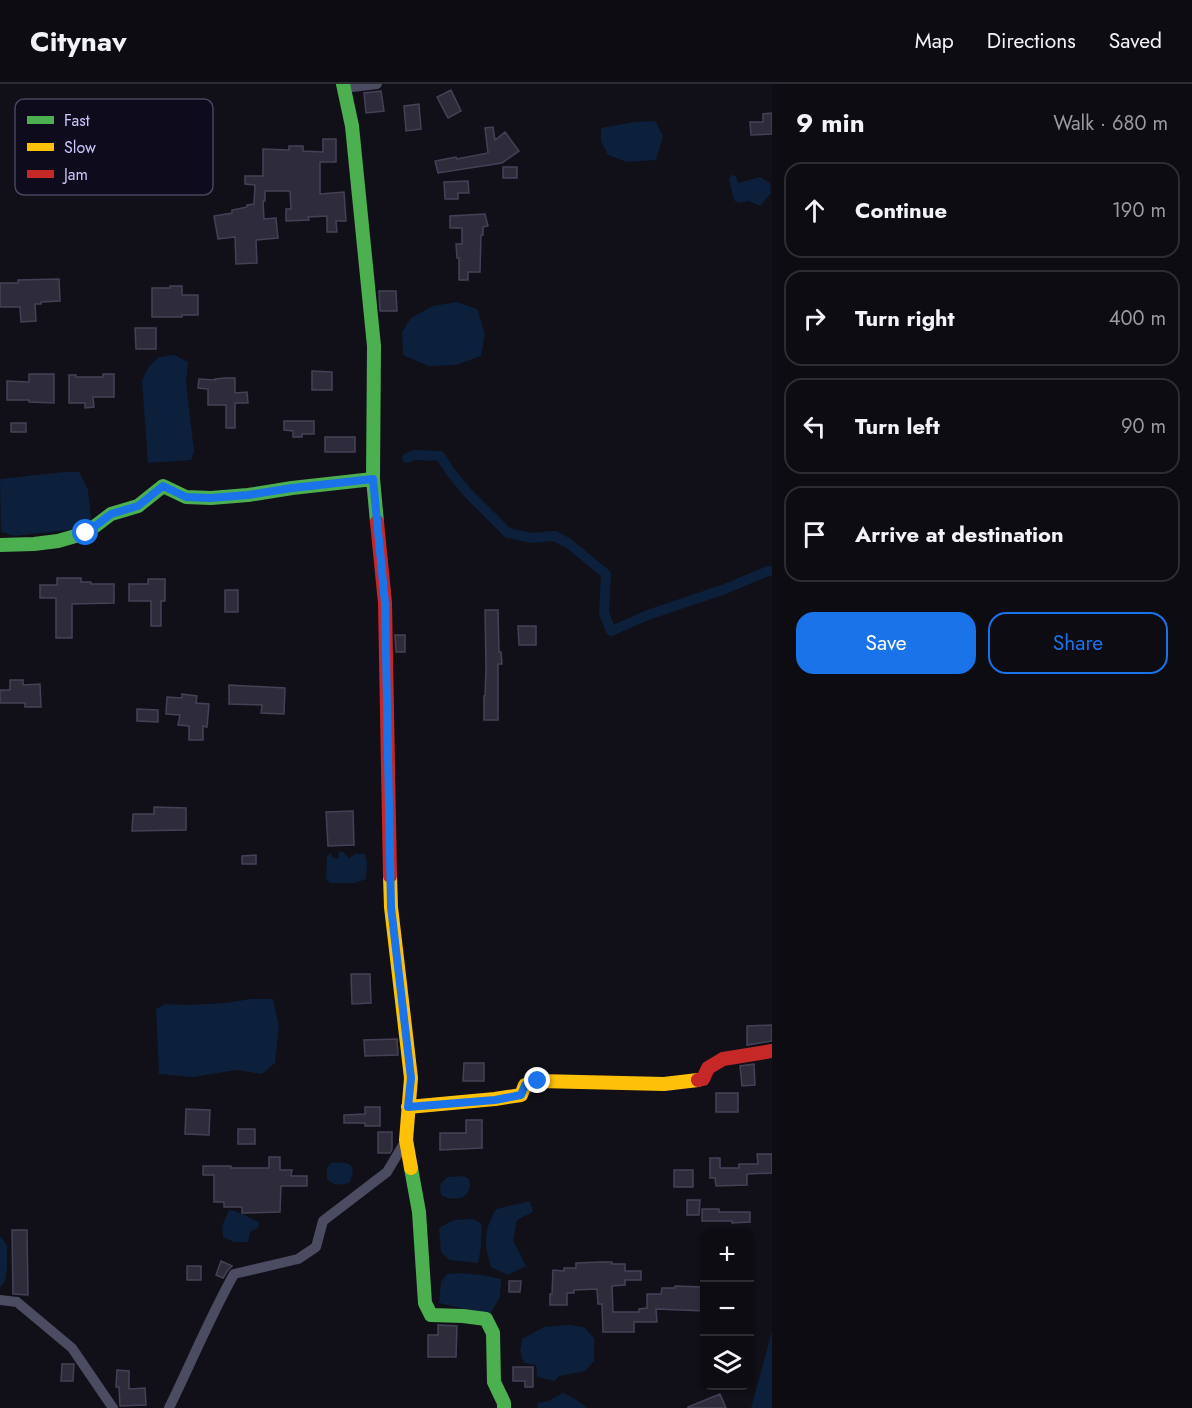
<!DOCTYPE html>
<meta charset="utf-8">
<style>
:root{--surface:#0d0c12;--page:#16151b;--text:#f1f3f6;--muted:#9a9b9f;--line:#2d2c32;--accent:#1a73e8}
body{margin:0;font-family:Jost,sans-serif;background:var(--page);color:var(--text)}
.controls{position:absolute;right:18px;bottom:18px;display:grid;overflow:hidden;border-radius:12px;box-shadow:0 2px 4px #0004}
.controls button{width:54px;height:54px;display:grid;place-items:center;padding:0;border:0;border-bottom:2px solid var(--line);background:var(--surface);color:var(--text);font:30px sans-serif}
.stop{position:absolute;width:18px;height:18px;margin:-14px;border:4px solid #1a73e8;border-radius:50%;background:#fff}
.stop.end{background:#1a73e8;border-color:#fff;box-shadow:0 2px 6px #0008}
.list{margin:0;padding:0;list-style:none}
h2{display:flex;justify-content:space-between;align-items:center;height:78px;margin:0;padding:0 24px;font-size:26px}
h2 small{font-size:20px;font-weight:400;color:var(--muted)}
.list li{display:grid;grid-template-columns:39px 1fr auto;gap:18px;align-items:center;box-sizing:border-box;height:96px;margin:0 12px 12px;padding:0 12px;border:2px solid var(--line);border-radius:18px}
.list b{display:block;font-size:22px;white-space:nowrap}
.list em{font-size:20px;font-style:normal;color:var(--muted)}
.actions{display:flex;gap:12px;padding:18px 24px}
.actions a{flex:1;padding:14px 0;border:2px solid var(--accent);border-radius:18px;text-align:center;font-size:21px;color:var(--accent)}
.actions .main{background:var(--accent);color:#fff}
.icon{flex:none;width:33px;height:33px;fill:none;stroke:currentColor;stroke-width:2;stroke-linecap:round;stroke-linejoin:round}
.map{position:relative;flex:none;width:772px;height:1324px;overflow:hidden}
header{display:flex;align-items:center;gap:36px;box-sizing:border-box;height:84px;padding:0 30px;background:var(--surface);border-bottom:2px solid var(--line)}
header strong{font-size:28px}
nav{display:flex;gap:33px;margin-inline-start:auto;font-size:21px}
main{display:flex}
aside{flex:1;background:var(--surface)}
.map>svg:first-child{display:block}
.water{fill:#0c1f3b}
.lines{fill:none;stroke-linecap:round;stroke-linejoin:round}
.canal{stroke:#0c1f3b;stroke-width:10}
.building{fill:#2e2c3b;stroke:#444157;stroke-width:1.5}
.street{stroke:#4b4b61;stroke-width:10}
.fast{stroke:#4caf50;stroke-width:14}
.slow{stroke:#ffc107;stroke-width:14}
.jam{stroke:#c62828;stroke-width:14}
.route{stroke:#1a73e8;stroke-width:8}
.key{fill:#0e0c1c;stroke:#474460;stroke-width:1.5}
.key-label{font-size:16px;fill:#ccc8fe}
</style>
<header>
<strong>Citynav</strong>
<nav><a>Map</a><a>Directions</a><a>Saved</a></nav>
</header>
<main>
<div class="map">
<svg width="772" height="1324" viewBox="0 0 772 1324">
<rect width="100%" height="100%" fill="#111018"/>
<path class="water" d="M655,37L663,52L656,76L627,78L608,71L601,57V44L634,38Z
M731,91L736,92L738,99L760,93L770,99L771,109L760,122L748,117L738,119L734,116L729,96Z
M457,218L477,225L485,250L481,272L456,281L428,282L403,271L402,248L411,234L433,222Z
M174,271L188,278L186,299L194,367L191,376L148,379L142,297L149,282L159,273Z
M64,388H79L88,406L91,434L85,444L15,452L1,448L0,395Z
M339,768H343L349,774L355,770H365L367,779L366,795L355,799H330L326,795L327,772L331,769L332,773L338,775Z
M251,915H273L279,942L275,979L262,990L237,986L193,993L159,990L156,925L165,920L190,921L224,919Z
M331,1079C348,1077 359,1079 349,1099C342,1101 333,1102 327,1095V1084Z
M464,1092L469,1095C474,1115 455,1119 441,1111L440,1101L447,1093Z
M530,1117L533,1128L517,1136L513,1156L526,1182L508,1191L491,1183C484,1159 483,1148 496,1125Z
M229,1126C240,1127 248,1134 259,1138L258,1144L250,1148L248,1158H234L223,1153L222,1142Z
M473,1135L482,1140L481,1163L478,1179L449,1176L441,1168L439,1144L454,1136Z
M0,1152L7,1161V1184L5,1197L0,1203Z
M463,1189L482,1191L501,1195L500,1213L490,1230L460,1224L439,1219L441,1198L447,1190Z
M568,1241L584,1243L594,1254V1277L585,1287L559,1292L555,1297L537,1293L536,1281L524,1279L520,1267L522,1255L544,1243Z
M772,1247V1324H751Z
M563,1309L575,1315L587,1324H537L538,1319L548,1317Z"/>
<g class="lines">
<path class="canal" d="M407,374L414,371L440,372L452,390L468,409L508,449L531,454L555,452L568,459L606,490L604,529L611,547L648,531L725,505L768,487H772"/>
</g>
<path class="building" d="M451,6L461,27L448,34L437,13Z
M381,7L384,27L366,29L364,9Z
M419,20L421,45L406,47L404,22Z
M772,29V50L751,51L750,38H763V30Z
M493,43L495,56L505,48L519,67L502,79L438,89L435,77L456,73L457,75L488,69L485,44Z
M323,55H336V78H320V110L344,108L346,137H336L337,148H327V132L308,133L309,136L286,137V125H291L290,107H265V117H263L264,135L276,134L278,154L256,156L257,179L236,180L235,153L218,155L214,132L232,129V126L247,123V121L254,120L255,101L245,100V92H263V65L289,66V62H303V67L323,68Z
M503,83H517V94H503Z
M468,97L469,109H458V115H445L444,98Z
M485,130L488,142L483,143V151H481L480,188H468V196H459V174H457L456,160H462V144H450V132Z
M59,195L60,217L41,218V220H35L36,237L21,238L20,223H0V199H18V196Z
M170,202H182V211H198V231H182V233H152V204H170Z
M379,207H396L397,227H380Z
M135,244H156V265H136Z
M312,287L332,288V306H312Z
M29,290H54V319L29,318V316H7V297L29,298Z
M103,290H114V313H93L94,323L85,324V319H69V291H76V293H103Z
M225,294H235V309L247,308L248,319H235V344H226V321H208V305L198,304L199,295L215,296V295Z
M284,337H314V350H302V353H293V347L284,346Z
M11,339H26V348H11Z
M325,353H355V368H325Z
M57,494H81V498H91V500H114V519L72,520V554H56V514H40V501H57Z
M148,495H165V517H161V542H151V517H129V500H148Z
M225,506H238V528H225Z
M485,526H498L499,568H501L502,580H498V636H484V612H485L486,583Z
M518,542H536V561H519Z
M395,551H405V568H396Z
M10,596H23V601L40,600L41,623H25V619H0V606H10Z
M229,601L285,604L284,630L261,629L262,621L229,620Z
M182,610L197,612L196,619L209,620L207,643L203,642V656H189V642L178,641L180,631L166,630L167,613L182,614Z
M137,625L158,626V638L137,637Z
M154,723L186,724V746L132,747L133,730H154Z
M353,727L354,761L328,762L326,728Z
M256,771V780H242V772Z
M351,890H370L371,919L352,920Z
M772,941V957L747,961V942Z
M397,955L398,971L365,972L364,956Z
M464,979H484V997H463Z
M754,980L755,1001L742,1002L740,982Z
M716,1009H738V1028H716Z
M365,1023H380V1042H365V1039H344V1031L365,1030Z
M186,1025L210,1026L209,1051L185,1050Z
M466,1036H482V1064L440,1066V1049H466Z
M238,1045H255V1060H238Z
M378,1048H392V1065L390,1069H378Z
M757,1070H772V1089L747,1090V1101L716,1102L715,1094H710V1074H720V1084H739V1080H758Z
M269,1073H280V1086H292L291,1092H307V1102H281L280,1128L242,1129V1123H224V1118H214V1091H203V1082H231V1084H269Z
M674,1086H693V1103H674Z
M687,1116H700L699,1131H687Z
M702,1125H719V1128H750V1138L732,1139V1137H702Z
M12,1146H27L28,1211L13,1210Z
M221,1177L232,1182L228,1186L223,1194L216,1191Z
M601,1178H612V1180H625V1187H641V1196H625V1201L612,1202L613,1228H639V1225L647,1224V1210H661L662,1204H675V1202L705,1203V1227L656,1225L657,1238H634V1248H603L602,1220H598L597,1205L574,1206V1209H567V1221H550V1210H552L553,1186L564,1187V1184H576V1179Z
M187,1182H201V1196H187Z
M509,1197H521L520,1208H509Z
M438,1241L457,1242L456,1273H428V1251H438Z
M62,1280H74L73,1297H61Z
M513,1283H533V1303H525V1297H513Z
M117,1286L129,1287V1305L145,1304L146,1321L120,1322L119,1303H116Z
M720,1310L726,1324H688V1323Z"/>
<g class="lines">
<path class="street" d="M344,4L377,0
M0,1216L17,1218L72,1264L113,1324
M169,1324C191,1279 210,1233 234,1190L298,1175L316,1163L323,1137L387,1088L406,1056"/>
<path class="fast" d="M343,0L352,42L374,262L373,395L377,438
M0,461L34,460L58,457L86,449L111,430L138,422L163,402L186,413L211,414L248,411L292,404L373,395
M411,1084L419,1128L425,1219L431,1231L463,1232L486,1235L493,1249L494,1298L504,1319V1324"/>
<path class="slow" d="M390,792L391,823L411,994L406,1056L411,1084
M408,1023L495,1015L521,1011L525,1001L539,997L664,1000L698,996"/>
<path class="jam" d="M377,438L385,519L390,792
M698,996L703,995L708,984L723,975L772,967"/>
</g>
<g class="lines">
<path class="route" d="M86,449L111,430L138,422L163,402L186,413L210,414L248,411L292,404L373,395L385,519L391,823L411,994L408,1023L495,1016L521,1011L525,1001L538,997"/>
</g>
<rect x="15" y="15" width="198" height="96" rx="9" class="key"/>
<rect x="27" y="32" width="27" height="8" fill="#4caf50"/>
<rect x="27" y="59" width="27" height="8" fill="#ffc107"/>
<rect x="27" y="86" width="27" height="8" fill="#c62828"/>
<g class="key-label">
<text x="64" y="42">Fast</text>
<text x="64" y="69">Slow</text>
<text x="64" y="96">Jam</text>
</g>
</svg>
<div class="controls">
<button>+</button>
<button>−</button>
<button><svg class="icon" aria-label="layers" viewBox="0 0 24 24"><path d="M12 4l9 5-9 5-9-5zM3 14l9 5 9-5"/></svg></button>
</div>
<div class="stop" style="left:86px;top:449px"></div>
<div class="stop end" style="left:538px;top:997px"></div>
</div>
<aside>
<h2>9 min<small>Walk · 680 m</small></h2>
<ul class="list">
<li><svg class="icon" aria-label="ahead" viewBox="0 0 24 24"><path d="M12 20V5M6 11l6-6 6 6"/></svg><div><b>Continue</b></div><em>190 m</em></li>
<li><svg class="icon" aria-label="right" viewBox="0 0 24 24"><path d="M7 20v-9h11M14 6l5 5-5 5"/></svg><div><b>Turn right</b></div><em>400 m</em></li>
<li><svg class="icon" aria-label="left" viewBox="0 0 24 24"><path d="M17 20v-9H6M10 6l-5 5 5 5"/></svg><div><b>Turn left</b></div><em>90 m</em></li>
<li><svg class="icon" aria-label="arrive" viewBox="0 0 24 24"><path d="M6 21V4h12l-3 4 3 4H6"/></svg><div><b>Arrive at destination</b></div></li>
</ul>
<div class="actions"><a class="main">Save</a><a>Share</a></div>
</aside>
</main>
